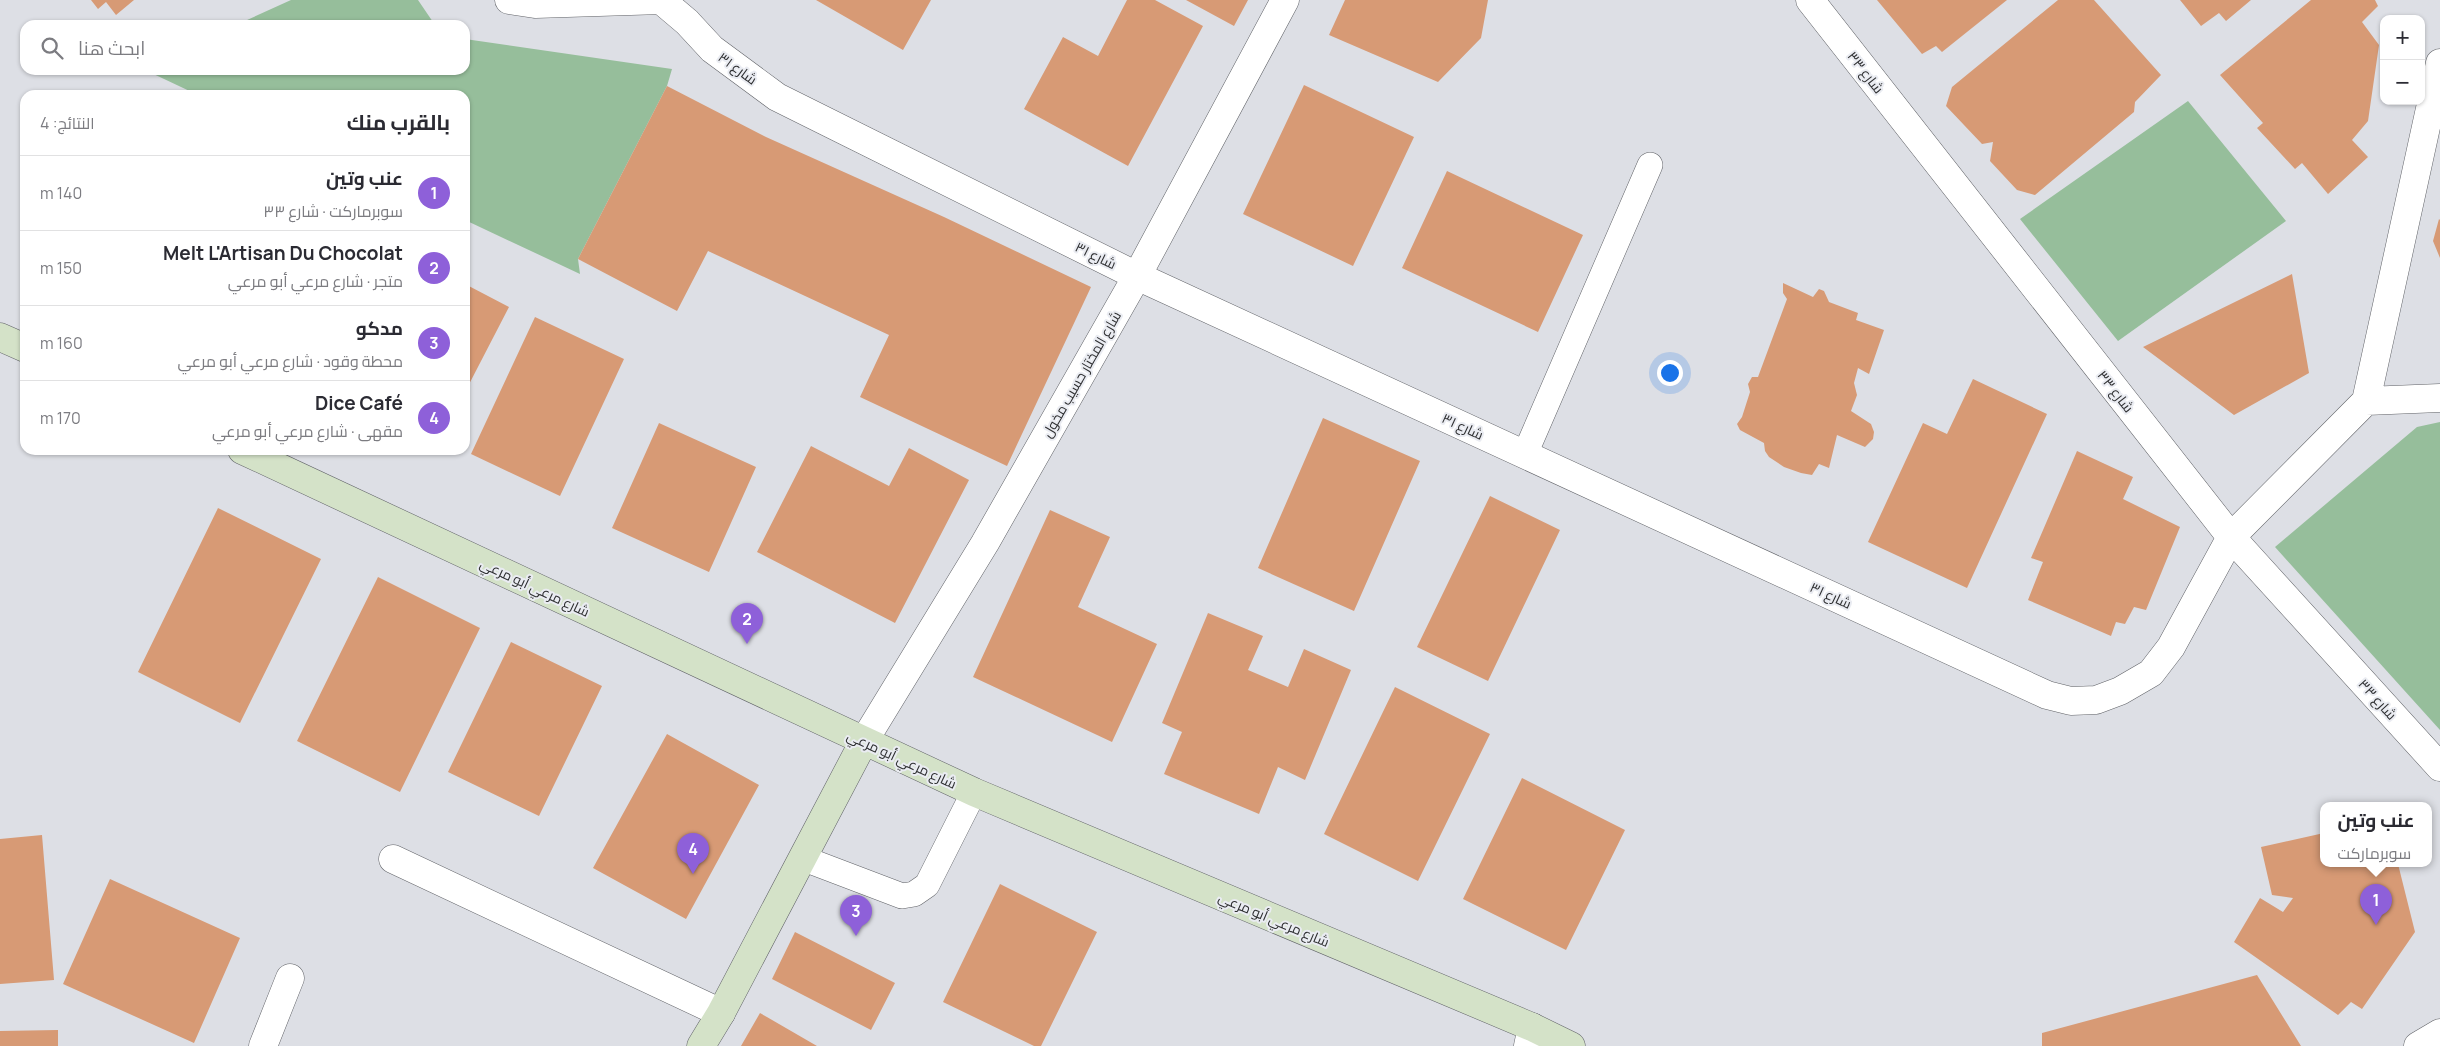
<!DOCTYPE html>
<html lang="ar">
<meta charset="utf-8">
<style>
:root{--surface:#fff;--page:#f2f2f3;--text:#2b2b33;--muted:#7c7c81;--line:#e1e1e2;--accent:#8e60d9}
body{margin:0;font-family:Manrope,Cairo,sans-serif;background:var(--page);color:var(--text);direction:rtl}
.controls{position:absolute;right:15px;top:15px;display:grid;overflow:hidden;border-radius:10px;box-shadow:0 1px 4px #0004}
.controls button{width:45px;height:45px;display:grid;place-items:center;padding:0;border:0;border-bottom:1px solid var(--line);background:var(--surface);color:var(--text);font:25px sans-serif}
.you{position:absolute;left:1669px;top:372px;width:18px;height:18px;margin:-12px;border:4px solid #fff;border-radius:50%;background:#1a73e8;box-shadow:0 0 0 8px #1a73e833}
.badge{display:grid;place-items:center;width:32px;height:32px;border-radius:50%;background:var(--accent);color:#fff;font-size:16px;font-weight:700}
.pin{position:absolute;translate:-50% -41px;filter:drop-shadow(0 1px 2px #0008)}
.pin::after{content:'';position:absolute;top:26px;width:18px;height:15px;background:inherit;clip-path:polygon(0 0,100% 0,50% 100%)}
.popup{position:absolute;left:2320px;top:802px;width:112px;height:65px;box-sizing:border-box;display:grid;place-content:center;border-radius:10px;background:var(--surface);filter:drop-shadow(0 1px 4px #0005);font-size:16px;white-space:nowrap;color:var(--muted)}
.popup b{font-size:19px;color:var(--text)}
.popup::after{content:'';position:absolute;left:50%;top:100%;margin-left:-10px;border:10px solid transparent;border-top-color:var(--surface)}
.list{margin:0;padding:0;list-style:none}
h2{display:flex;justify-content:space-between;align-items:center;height:65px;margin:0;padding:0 20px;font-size:21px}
h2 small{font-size:16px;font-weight:400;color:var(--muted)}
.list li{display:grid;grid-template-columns:32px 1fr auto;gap:15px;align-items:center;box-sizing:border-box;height:75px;padding:0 20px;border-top:1px solid var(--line)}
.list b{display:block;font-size:19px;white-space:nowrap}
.list p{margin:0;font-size:16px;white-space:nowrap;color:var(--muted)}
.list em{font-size:16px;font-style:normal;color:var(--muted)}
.icon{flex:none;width:28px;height:28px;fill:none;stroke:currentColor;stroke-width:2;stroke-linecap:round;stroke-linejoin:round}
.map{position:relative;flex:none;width:2440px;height:1046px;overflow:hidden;direction:ltr}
.search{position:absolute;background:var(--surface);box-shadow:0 1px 4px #0004;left:20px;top:20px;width:450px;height:55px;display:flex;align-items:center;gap:12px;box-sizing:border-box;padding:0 18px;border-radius:15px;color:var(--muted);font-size:19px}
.panel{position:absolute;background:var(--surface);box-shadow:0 1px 4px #0004;left:20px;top:90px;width:450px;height:365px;border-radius:15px;direction:rtl}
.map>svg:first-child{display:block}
.green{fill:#96be9b}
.building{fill:#d79a75}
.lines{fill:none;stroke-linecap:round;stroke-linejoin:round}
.lane-casing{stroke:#616368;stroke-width:26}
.street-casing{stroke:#616368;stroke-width:29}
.secondary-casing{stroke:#616368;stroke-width:29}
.lane{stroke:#fff;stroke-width:25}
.street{stroke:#fff;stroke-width:28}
.secondary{stroke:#d4e2c8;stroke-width:28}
.labels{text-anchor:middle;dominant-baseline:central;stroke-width:4;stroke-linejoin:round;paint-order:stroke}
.street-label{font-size:14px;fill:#2e2f31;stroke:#eaecf2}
</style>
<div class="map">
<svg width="2440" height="1046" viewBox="0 0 2440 1046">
<rect width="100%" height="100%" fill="#dddfe5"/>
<path class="green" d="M291,0H418L435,25H236Z
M465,39L672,69L667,86L578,259L580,274L465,220V95H198L145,70H465Z
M2188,101L2286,221L2118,341L2020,219Z
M2440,422V730L2275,547L2417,427Z"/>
<path class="building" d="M91,0H134L116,15L106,2L98,9Z
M816,0H931L903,50Z
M1127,0H1155L1203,26L1128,166L1024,109L1063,37L1098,56Z
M1186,0H1248L1234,26Z
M1345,0H1488L1481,38L1438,82L1329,35Z
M1877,0H2007L1942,52L1936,46L1922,54Z
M2058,0H2094L2161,75L2135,102L2134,112L2035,195L2017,190L1990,161L1993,142L1982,144L1946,106L1952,87Z
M2180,0H2251L2226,21L2219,13L2201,26Z
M2311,0H2375L2378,6L2362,22L2379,45L2368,121L2352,140L2368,157L2328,194L2302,163L2295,169L2257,128L2263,123L2220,75Z
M1304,85L1414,137L1353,266L1243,214Z
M667,86L766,137L944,217L1091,287L1007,466L860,397L889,335L708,251L677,311L578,259Z
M1447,171L1583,235L1538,332L1402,268Z
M2439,219L2440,220V258L2433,241Z
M2292,274L2309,373L2234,415L2143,347Z
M1783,283L1813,297L1819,289L1824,291L1829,302L1858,313L1856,320L1884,330L1869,374L1858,368L1854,383L1857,395L1851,411L1871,424L1874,432L1873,439L1865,447L1837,435L1829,468L1819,464L1812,475L1801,473L1784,467L1769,457L1765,451L1764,443L1740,430L1737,424L1742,417L1750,392L1748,384L1752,377H1758L1787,299L1783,293Z
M465,284L509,307L465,392Z
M535,317L624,359L560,496L471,454Z
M1973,379L2047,414L1967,588L1868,542L1923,423L1947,434Z
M1323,418L1420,461L1354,611L1258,568Z
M659,423L756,467L709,572L612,528Z
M811,446L889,486L909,448L969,480L895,623L757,552Z
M2077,451L2133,477L2123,499L2180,527L2146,610L2134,607L2125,624L2116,622L2111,636L2028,600L2043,562L2031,558Z
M1490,496L1560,530L1488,681L1417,647Z
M218,508L321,559L240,723L138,672Z
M1050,510L1110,537L1078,607L1157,644L1112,742L973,677Z
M378,577L480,628L400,792L297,741Z
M1208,613L1263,636L1248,670L1288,687L1304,649L1351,670L1305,780L1278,767L1259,814L1164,774L1182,732L1162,723Z
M511,642L602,686L539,816L448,772Z
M1395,687L1490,734L1418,881L1324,834Z
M667,734L759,785L686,919L593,868Z
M1522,778L1625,830L1566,950L1463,899Z
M2324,833V864H2398L2415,932L2362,1009L2351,1002L2338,1015L2234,942L2260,898L2283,912L2293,898L2272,895L2261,847Z
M42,835L54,980L0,984V839Z
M110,879L240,938L194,1043L63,984Z
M1000,884L1097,932L1041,1046H1034L943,1002Z
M795,932L895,983L871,1030L772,979Z
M2257,975L2301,1046H2042V1033Z
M760,1013L817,1046H741Z
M58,1030V1046H0V1031Z"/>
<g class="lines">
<g class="lane-casing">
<path id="lane" d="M1525,454L1650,165
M802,858L902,896L914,894L927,885L974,792"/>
</g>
<g class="street-casing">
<path id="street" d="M509,0L535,4L662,0
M661,0L687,22L712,49L777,97L1137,276L2047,695L2071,701L2096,700L2120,691L2151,673L2171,647L2231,537L2366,401L2440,398
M1810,0L2231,537L2440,767
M2366,401L2440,63
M864,741L985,543L1137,276L1285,0
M393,859L721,1013
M263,1046L290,978
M1528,1046L1532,1027
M2418,1046L2440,1033"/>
</g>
<g class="secondary-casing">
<path id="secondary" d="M0,337L25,348
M242,450L974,792L1532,1027L1571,1046
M701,1046L721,1013L864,741"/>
</g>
<use href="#lane" class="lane"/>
<use href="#street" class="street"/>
<use href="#secondary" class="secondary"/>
</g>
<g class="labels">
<g class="street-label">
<text transform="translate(738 68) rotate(36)">شارع ٣١</text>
<text transform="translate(1866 72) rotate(52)">شارع ٣٣</text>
<text transform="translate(1096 255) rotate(26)">شارع ٣١</text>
<text transform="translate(1081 374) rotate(-60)">شارع المختار حسيب مخول</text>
<text transform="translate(2116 391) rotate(52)">شارع ٣٣</text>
<text transform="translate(1463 426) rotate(25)">شارع ٣١</text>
<text transform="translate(535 587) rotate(25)">شارع مرعي أبو مرعي</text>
<text transform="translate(1831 595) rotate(25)">شارع ٣١</text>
<text transform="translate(2378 699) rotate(48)">شارع ٣٣</text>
<text transform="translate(902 759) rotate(25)">شارع مرعي أبو مرعي</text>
<text transform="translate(1274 919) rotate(23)">شارع مرعي أبو مرعي</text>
</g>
</g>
</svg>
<div class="controls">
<button>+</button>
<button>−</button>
</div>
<div class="you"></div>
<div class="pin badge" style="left:2376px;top:925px">1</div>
<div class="popup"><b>عنب وتين</b>سوبرماركت</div>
<div class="pin badge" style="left:747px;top:644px">2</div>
<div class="pin badge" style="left:856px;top:936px">3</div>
<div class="pin badge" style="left:693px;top:874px">4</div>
<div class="search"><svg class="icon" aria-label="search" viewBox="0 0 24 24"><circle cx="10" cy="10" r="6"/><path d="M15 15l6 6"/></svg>ابحث هنا</div>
<section class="panel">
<h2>بالقرب منك<small>النتائج: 4</small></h2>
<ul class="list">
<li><span class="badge">1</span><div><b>عنب وتين</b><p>سوبرماركت · شارع ٣٣</p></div><em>140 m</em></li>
<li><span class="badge">2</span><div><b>Melt L'Artisan Du Chocolat</b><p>متجر · شارع مرعي أبو مرعي</p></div><em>150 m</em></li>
<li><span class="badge">3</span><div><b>مدكو</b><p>محطة وقود · شارع مرعي أبو مرعي</p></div><em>160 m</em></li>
<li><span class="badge">4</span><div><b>Dice Café</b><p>مقهى · شارع مرعي أبو مرعي</p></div><em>170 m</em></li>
</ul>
</section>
</div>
